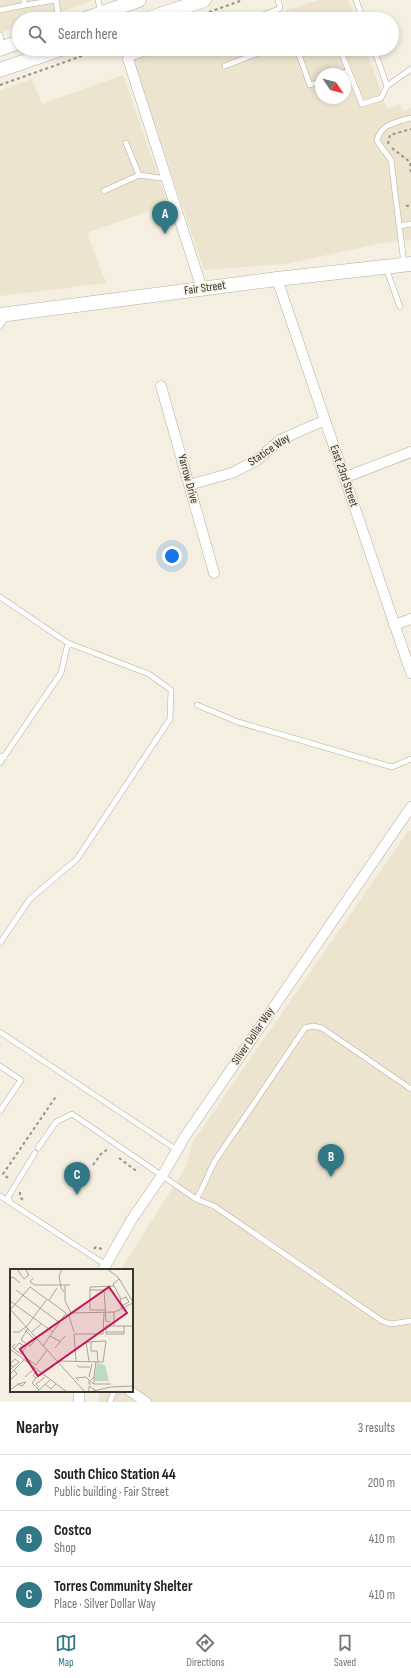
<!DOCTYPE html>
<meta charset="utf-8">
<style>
:root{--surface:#fff;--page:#f2f2f2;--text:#202124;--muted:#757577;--line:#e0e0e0;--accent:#327786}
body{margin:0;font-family:"Sofia Sans Condensed",sans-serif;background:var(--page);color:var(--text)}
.compass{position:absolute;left:315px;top:68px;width:36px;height:36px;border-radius:50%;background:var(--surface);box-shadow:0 2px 6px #0003;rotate:125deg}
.you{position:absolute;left:172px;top:556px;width:14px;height:14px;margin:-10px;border:3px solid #fff;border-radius:50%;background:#1a73e8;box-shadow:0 0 0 6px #1a73e833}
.badge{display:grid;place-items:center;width:26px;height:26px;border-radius:50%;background:var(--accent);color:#fff;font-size:13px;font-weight:700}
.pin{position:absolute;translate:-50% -33px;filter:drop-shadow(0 1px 2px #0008)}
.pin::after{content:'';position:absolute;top:21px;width:14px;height:12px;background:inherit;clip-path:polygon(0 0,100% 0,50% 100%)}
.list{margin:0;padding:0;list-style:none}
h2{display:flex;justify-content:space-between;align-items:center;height:52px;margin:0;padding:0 16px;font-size:17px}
h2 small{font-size:13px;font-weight:400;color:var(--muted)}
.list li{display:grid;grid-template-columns:26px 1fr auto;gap:12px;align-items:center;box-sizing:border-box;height:56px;padding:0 16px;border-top:1px solid var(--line)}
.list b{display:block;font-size:15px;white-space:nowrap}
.list p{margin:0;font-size:13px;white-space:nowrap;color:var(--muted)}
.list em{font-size:13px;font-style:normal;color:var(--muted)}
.icon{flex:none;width:22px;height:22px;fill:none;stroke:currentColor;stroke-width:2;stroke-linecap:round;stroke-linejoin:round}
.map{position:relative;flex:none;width:411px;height:1402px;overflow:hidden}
.search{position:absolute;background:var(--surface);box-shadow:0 2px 6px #0003;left:12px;right:12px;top:12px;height:44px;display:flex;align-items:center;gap:10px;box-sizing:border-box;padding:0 14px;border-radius:22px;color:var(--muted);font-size:15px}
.sheet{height:220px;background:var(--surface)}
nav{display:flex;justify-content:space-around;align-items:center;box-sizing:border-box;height:56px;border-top:1px solid var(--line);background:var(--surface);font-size:11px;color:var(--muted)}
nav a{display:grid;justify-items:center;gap:2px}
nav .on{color:var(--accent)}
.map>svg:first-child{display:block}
.built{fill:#ece4cf;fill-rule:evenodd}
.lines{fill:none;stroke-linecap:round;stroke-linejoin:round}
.lane-casing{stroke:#b4afa2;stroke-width:6}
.street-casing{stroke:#b4afa2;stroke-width:11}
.secondary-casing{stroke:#b4afa2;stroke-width:15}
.path{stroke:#969389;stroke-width:2;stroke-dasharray:3 3;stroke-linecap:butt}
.lane{stroke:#fff;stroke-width:5}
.street{stroke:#fff;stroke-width:10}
.secondary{stroke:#fff;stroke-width:14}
.labels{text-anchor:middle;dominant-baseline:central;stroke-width:3;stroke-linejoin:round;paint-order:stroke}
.street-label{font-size:12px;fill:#383631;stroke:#f4efe0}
.inset-road{fill:none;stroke:#a9a59a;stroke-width:1}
.view{fill:#c2185b;fill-opacity:0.15;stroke:#c2185b;stroke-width:2}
.inset-edge{fill:none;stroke:#383631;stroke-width:2}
</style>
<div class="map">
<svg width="411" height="1402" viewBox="0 0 411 1402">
<rect width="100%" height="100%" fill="#f4efe0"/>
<path class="built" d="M0,0H94L40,19H19V26L0,33Z
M319,0H348L355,19H257Z
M165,49H366L387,109L400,104L402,111L411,108V240L382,243L286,264L204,270L133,60ZM321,74H345V98H321Z
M123,75L168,204L87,233L106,283L0,296V90L32,79L42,104Z
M408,831H411V1402H98L99,1391H132V1270H122L123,1266L186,1167L192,1143Z"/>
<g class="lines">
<g class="lane-casing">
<path id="lane" d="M56,0L59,19
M98,0L101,13
M356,0L363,19
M25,5L56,0
M0,10L25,5L24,0
M252,19L279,9L280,7L278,0
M0,35L2,48
M297,49L310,85L321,81
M340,49L362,104L381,98L387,86
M374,49L387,86L411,69
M253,55L271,49
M128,59L157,49
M225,66L253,55L251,49
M339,74L348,71
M126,143L139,175L160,178L166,176
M104,191L139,175
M399,226L411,224
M404,264L391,160L377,141C380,124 397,122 411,118
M386,268L400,307
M0,326L6,317
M0,597L68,643L149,674L171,690L170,719L77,859L30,899L0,943
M197,705L238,722L392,767L411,759
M0,756L3,758L0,763
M3,758L61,673L68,643
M0,1032L177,1150
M0,1066L21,1080L0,1111
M38,1148L56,1122L72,1114L196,1199L214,1206L382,1321L391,1324L411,1321
M0,1196L106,1265
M196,1199C204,1187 208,1174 215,1161L305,1028L313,1026L322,1028L411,1089
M10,1202L8,1197L35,1153
M110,1402L114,1391"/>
</g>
<g class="street-casing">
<path id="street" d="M128,59L202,289
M277,279L411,673
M161,386L214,573
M346,477L411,452
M189,485L232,473L257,460L280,440L325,420
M394,625L411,619
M103,1270L132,1219L165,1171L184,1138L411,807
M130,1391L146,1402
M79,1402V1391"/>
</g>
<g class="secondary-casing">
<path id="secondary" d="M85,19L139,0
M148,19L204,0
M0,49L19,42
M0,70L61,49
M0,315L277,279L411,264"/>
</g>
<path class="path" d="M209,12L243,0
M0,85L102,49
M388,144L390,135L411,129
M392,148L410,162L411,174
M406,206L411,205
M119,1158L135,1170L138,1167
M93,1165L101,1154L108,1149
M8,1178L3,1174L57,1095
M20,1192V1197L23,1200
M94,1249L96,1247L102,1249"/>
<use href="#lane" class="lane"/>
<use href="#street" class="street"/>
<use href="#secondary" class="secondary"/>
</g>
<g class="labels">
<g class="street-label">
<text transform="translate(205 288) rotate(-8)">Fair Street</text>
<text transform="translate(269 450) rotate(-34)">Statice Way</text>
<text transform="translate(344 476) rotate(71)">East 23rd Street</text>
<text transform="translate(188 479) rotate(75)">Yarrow Drive</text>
<text transform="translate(253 1036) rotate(-56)">Silver Dollar Way</text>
</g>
</g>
<g transform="translate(10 1269)">
<rect width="123" height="123" fill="#f4efe0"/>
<path d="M87,94L95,96L99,112H84Z" fill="#bedbc2"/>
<path class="inset-road" d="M7,0L14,10L19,6L15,0M52,0L49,7L51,19L54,23M97,0L108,8L123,33M0,9L3,8L10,14M23,9L20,13L25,16H60M109,10L103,15L110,28L112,40M55,16V32L61,44M94,20L96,52L100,53M6,21L50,54M80,21V41H96M94,21H80V18L104,17M111,30L116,28L119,33L111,37M39,31L47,19M0,32L43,63M0,40L75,123M1,40L20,18L56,44L33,77M104,43V56M61,44L105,43L123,34M56,45L59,47L64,63M114,57V65H96V57H123M18,59L11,71L20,77L27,69M16,62L25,71M3,63H9L17,57L37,30M22,63L31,55M96,63H114M40,67L51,73M81,73V82H87L88,93M45,79L55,67M0,80L57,123M4,80L9,74L16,78L11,85L4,80L2,78L5,75M48,92L93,93L96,72L76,73L79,92M66,92L64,65H93L94,44M67,96L69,98H80M0,101L3,98L9,93L5,90L0,95L3,98M27,102L23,106L26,109L31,104M0,105L16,89L26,96L37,81M15,108L25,99M79,108L82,95M84,108L86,93M26,109L22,114L29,121M0,111L7,105L4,101M81,111L84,108V115L79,111V115H81M69,112L66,109L76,108L79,111M84,115H101M36,116L41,120L46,115M29,118L26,115L35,108M0,121L7,116L8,115L16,113L12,117L7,115M27,123L41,110M79,123V117L85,121M79,123L101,118L123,117"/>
<path class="view" d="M99,18L117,44L28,107L10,80Z"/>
<rect width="123" height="123" class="inset-edge"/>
</g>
</svg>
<svg class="compass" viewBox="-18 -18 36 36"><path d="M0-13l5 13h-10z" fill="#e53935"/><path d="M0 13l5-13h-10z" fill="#757577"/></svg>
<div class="you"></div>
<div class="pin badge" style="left:165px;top:234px">A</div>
<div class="pin badge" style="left:331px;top:1177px">B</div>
<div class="pin badge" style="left:77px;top:1195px">C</div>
<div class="search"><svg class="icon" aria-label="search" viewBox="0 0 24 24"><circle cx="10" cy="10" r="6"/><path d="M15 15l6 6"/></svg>Search here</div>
</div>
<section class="sheet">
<h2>Nearby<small>3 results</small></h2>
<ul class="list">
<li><span class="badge">A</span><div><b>South Chico Station 44</b><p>Public building · Fair Street</p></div><em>200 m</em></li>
<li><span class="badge">B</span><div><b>Costco</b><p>Shop</p></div><em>410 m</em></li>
<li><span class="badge">C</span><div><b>Torres Community Shelter</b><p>Place · Silver Dollar Way</p></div><em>410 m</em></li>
</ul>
</section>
<nav>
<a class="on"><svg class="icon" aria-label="map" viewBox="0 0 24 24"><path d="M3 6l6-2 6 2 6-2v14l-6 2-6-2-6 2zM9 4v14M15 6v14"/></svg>Map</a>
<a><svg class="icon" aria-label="directions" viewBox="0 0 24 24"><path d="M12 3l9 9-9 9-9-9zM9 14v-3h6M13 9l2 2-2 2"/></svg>Directions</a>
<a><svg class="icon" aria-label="saved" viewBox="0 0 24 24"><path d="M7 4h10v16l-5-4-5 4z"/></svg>Saved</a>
</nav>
